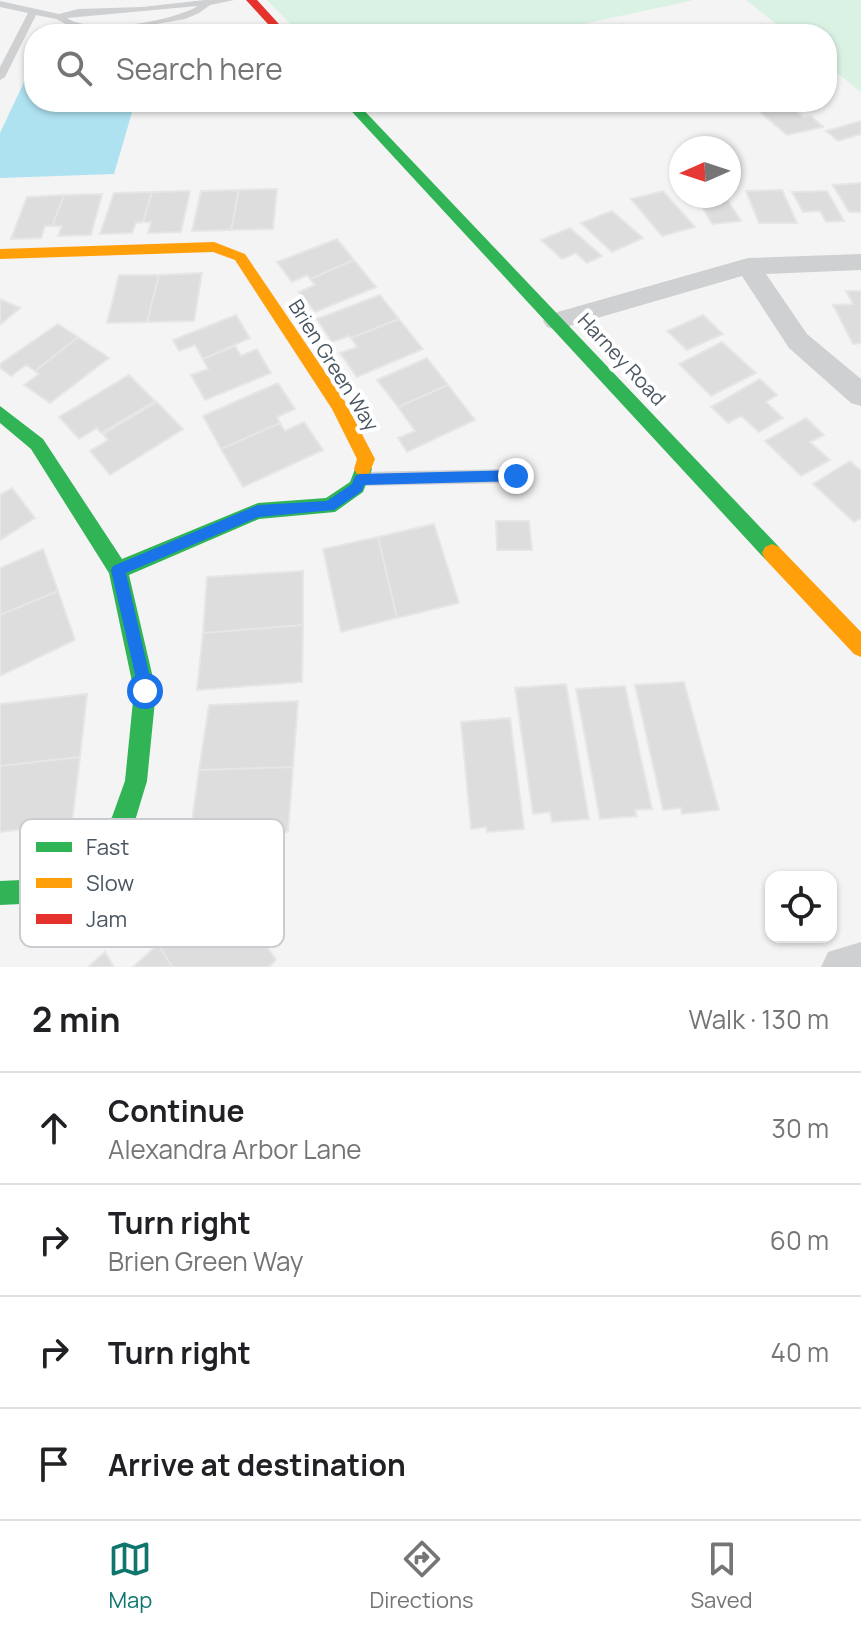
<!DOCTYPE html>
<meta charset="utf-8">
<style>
:root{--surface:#fff;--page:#f2f2f2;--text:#202124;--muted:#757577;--line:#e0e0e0;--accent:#0f766e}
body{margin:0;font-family:Manrope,sans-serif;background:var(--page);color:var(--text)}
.controls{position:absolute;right:24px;bottom:24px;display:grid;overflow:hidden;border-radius:16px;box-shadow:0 2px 6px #0004}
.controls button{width:72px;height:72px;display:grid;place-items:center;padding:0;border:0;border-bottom:2px solid var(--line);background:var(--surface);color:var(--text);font:40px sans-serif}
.compass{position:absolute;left:669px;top:136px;width:72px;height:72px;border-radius:50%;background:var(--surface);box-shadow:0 2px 6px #0004;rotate:267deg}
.stop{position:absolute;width:24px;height:24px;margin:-18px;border:6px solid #1a73e8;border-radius:50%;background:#fff}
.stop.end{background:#1a73e8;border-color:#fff;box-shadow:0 2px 8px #0008}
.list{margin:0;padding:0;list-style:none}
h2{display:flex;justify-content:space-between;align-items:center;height:104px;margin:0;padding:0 32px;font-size:34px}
h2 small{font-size:26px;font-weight:400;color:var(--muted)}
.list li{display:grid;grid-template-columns:52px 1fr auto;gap:24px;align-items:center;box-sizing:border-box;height:112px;padding:0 32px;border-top:2px solid var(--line)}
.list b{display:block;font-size:30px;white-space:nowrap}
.list p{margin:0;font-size:26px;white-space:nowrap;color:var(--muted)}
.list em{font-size:26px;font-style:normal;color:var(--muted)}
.icon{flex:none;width:44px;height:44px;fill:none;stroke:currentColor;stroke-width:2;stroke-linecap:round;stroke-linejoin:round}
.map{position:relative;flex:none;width:861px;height:967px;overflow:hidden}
.search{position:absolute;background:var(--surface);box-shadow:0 2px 6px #0004;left:24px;right:24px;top:24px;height:88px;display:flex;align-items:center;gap:20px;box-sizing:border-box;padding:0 28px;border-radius:32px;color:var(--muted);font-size:30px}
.sheet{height:552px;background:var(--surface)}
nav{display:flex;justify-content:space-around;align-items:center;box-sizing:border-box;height:112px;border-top:2px solid var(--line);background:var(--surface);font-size:22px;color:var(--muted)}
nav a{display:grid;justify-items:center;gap:4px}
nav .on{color:var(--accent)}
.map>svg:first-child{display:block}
.green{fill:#d9f2e3}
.water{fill:#aee2f0}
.building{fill:#ddddde;stroke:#e5e6e7;stroke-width:2}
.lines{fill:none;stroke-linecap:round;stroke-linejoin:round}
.lane{fill:#ced0d2;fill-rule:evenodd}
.street{fill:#ced0d2;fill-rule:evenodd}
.fast{fill:#30b455;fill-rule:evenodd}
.slow{fill:#ff9f0a;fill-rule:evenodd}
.jam{fill:#e5322d;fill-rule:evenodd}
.route{fill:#1a73e8}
.labels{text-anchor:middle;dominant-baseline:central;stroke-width:8;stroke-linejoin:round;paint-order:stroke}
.street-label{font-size:20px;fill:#4a5661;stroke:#fff}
.key{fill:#fff;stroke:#c9ccd0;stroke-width:2}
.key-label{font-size:22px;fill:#4a5661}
</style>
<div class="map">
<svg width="861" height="967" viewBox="0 0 861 967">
<rect width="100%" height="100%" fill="#f4f4f4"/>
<path class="green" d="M267,0H694L537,34H300Z
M746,0H861V92L827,65V34H789Z"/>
<path class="water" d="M34,61V102H135L114,174L0,178V133Z"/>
<path class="building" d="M748,102H805L813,109L797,112L804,118L811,116L823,127L787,135Z
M861,121V134L838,141L826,131Z
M861,183V212H849L833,185Z
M277,189L273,229L231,230L239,190Z
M239,190L231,230L192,231L201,191Z
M782,190L797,223H759L746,191Z
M190,191L181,232L148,233L151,222H143L152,192Z
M663,191L695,227L662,236L631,199Z
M827,191L844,221L826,222L820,211L803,212L792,192Z
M152,192L143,222L136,223L132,233L100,234L114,193Z
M102,194L91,235L58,236L62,226H52L64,195Z
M64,195L52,226H45L41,238L11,239L27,197Z
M696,196H725L741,221L712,224Z
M612,211L643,238L612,252L581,223Z
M570,228L602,256L587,263L576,253L562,259L541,240Z
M337,239L354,260L310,279L307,275L292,282L277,262Z
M354,260L376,287L315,312L299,292L315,285L310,279Z
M202,273L194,321L147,322L159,275Z
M119,275H159L147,322L107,323Z
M846,291H861V343L853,344L833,305L853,304Z
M380,295L399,319L351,338L349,336L332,342L317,319Z
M0,299L20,308L0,325Z
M236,315L250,338L203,359L195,345L179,351L173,340Z
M703,315L723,334L687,350L667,331Z
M399,319L423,349L357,377L340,353L357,347L351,338Z
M58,324L78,337L35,371L26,365L11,376L0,368V364Z
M78,337L109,358L50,403L24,385L39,374L35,371Z
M722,342L756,373L711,396L679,364Z
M235,346L241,356L257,349L271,373L205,400L191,375L208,369L203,359Z
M427,358L448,385L398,407L377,380Z
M129,375L155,401L101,433L97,428L79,439L59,417Z
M760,379L777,395L766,402L783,418L759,432L741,416L728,423L711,407Z
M278,383L295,409L277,417L280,423L221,449L203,416Z
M448,385L475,420L407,452L398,438L415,431L398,407Z
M157,402L183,429L110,475L90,451L108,440L103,434Z
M806,418L824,435L810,442L830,460L801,476L765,441Z
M304,422L323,450L243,487L221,449L280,423L285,431Z
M850,461L861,471V518L854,522L813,484Z
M12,488L35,518L0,540V495Z
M496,521H529L532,550H497Z
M434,524L459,603L397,618L378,537Z
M378,537L397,618L341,632L323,549Z
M43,549L58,591L0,615V568Z
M303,571V625L203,633L207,577Z
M58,591L75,640L0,676V615Z
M303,625L302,682L197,690L203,633Z
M684,682L719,810L682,814L681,808L663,810L635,685Z
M566,684L589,819L552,822L550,812L533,814L515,688Z
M625,686L652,809L635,810L637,816L600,819L576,689Z
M87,694L80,757L0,766V704Z
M298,701L293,767L199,770L209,705Z
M510,718L524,829L487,832L486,827L471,829L461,722Z
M80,757L72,823L0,832V766Z
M293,767L288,832L190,835L199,770Z
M208,859L276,960L269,967H172L158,944L199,906L183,881Z
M158,944L172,967H133Z
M105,952L114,967H88Z"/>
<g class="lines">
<path class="lane" d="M205,0H234L210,5L199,13L185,19L123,30L75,29L56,19L36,15L5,77L0,80V67L28,13L0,7V1L59,14L78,9L142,7ZM198,6C171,22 93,35 67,18Z
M516,469L522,471L524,476L522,481L516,483L361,486L355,484L353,479L355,474L361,472Z"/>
<path class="street" d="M861,254V270L766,274L807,334L861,379V406L851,403L789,348L742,276L556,330L547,327L543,321L547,315L748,258Z
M861,942V967H821L828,952Z"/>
<path class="fast" d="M343,102H356L779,547L782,553L779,559L772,562L765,559Z
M0,406L43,439L122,559L258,503L326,498L350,482L357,464H369L372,469L363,492L335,512L259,519L129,575L156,691L147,781L134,824L102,873L77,893L42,903L0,905V881L42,879L62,873L84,855L112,817L125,781L134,691L109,573L31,449L0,423Z"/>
<path class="slow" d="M214,242L245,254L344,400L375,459L369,474H357L354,469L357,459L332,409L235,260L213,252L0,259V249Z
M772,544L779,547L861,632V657L854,654L765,559L762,553L765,547Z"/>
<path class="jam" d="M246,0H257L288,34H277Z"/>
</g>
<path class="route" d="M516,470L523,476L516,481L364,485L362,491L334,510L259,517L126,573L153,691L151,696H140L111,570L113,566L258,505L327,501L352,484L355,476L360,474Z"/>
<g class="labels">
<g class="street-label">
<text transform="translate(622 359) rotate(47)">Harney Road</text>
<text transform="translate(334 365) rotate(58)">Brien Green Way</text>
</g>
</g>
<rect x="20" y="819" width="264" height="128" rx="12" class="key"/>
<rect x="36" y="842" width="36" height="10" fill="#30b455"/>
<rect x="36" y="878" width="36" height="10" fill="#ff9f0a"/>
<rect x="36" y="914" width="36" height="10" fill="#e5322d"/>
<g class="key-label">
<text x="86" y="855">Fast</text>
<text x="86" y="891">Slow</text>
<text x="86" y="927">Jam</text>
</g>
</svg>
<div class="controls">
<button><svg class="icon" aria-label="locate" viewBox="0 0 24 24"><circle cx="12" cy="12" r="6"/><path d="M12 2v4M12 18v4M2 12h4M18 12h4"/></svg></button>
</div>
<svg class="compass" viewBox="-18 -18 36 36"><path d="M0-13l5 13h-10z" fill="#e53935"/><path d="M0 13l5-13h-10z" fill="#757577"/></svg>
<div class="stop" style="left:145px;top:691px"></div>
<div class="stop end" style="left:516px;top:476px"></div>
<div class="search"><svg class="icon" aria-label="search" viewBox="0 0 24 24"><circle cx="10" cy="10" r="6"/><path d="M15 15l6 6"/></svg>Search here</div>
</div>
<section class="sheet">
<h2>2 min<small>Walk · 130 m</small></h2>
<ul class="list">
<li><svg class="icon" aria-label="ahead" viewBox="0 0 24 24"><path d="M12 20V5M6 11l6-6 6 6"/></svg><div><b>Continue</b><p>Alexandra Arbor Lane</p></div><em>30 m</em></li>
<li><svg class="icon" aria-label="right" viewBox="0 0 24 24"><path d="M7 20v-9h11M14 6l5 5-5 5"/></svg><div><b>Turn right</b><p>Brien Green Way</p></div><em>60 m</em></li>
<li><svg class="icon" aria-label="right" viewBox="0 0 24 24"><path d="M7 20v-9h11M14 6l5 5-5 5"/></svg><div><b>Turn right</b></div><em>40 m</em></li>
<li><svg class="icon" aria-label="arrive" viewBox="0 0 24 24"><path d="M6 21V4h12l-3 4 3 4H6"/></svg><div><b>Arrive at destination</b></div></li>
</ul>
</section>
<nav>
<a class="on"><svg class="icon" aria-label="map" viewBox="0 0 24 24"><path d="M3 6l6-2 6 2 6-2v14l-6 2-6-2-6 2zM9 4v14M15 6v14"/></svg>Map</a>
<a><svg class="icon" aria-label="directions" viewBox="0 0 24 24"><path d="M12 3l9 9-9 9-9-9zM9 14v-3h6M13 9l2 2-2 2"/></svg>Directions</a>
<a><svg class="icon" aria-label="saved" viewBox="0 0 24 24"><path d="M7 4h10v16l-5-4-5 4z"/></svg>Saved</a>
</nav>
